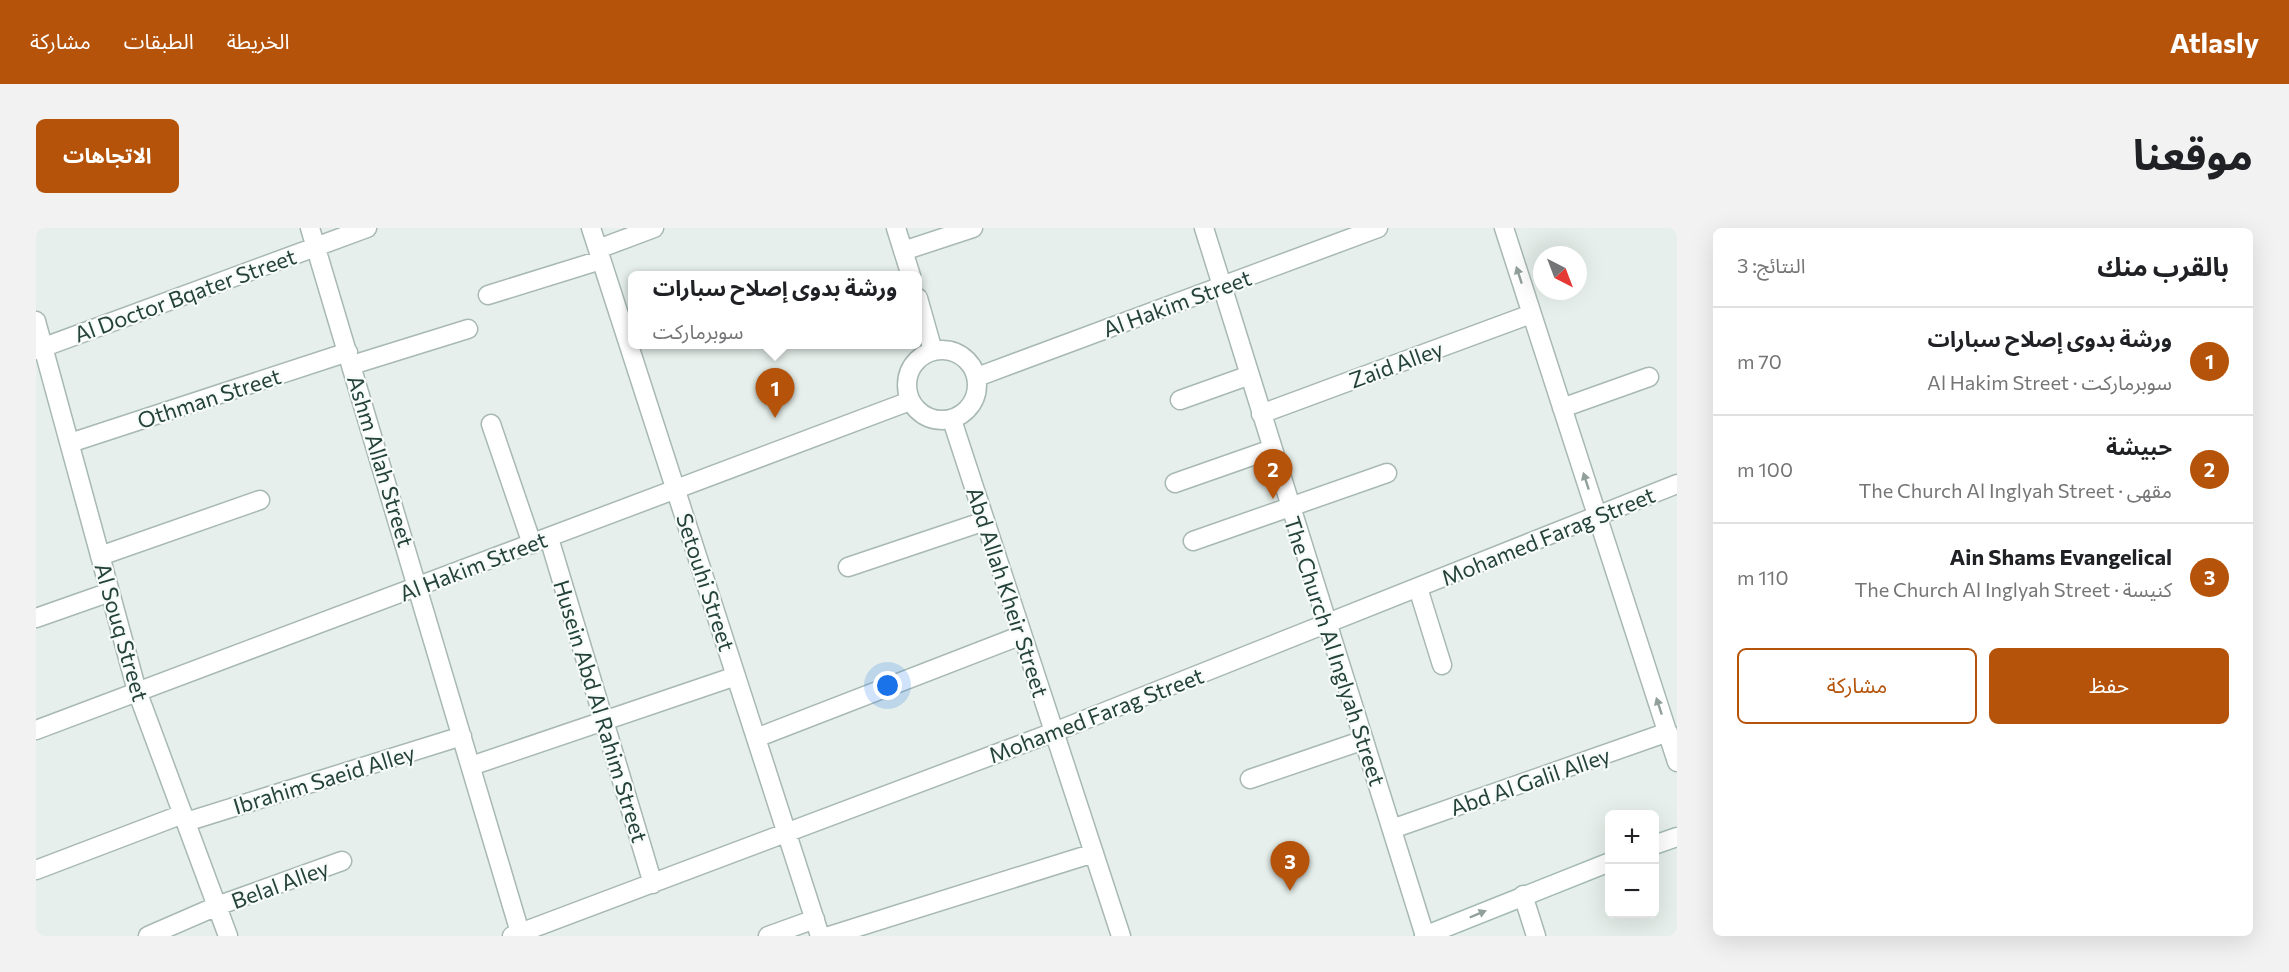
<!DOCTYPE html>
<html lang="ar">
<meta charset="utf-8">
<style>
:root{--surface:#fff;--page:#f2f2f2;--text:#202124;--muted:#757577;--line:#e0e0e0;--accent:#b45309}
body{margin:0;font-family:Commissioner,"Noto Sans Arabic",sans-serif;background:var(--page);color:var(--text);direction:rtl}
.controls{position:absolute;right:18px;bottom:18px;display:grid;overflow:hidden;border-radius:9px;box-shadow:0 6px 24px #0002}
.controls button{width:54px;height:54px;display:grid;place-items:center;padding:0;border:0;border-bottom:2px solid var(--line);background:var(--surface);color:var(--text);font:30px sans-serif}
.compass{position:absolute;left:1497px;top:18px;width:54px;height:54px;border-radius:50%;background:var(--surface);box-shadow:0 6px 24px #0002;rotate:138deg}
.you{position:absolute;left:852px;top:458px;width:21px;height:21px;margin:-15px;border:4px solid #fff;border-radius:50%;background:#1a73e8;box-shadow:0 0 0 9px #1a73e833}
.badge{display:grid;place-items:center;width:39px;height:39px;border-radius:50%;background:var(--accent);color:#fff;font-size:20px;font-weight:700}
.pin{position:absolute;translate:-50% -50px;filter:drop-shadow(0 2px 3px #0008)}
.pin::after{content:'';position:absolute;top:32px;width:21px;height:18px;background:inherit;clip-path:polygon(0 0,100% 0,50% 100%)}
.popup{position:absolute;left:592px;top:43px;width:294px;height:78px;box-sizing:border-box;display:grid;place-content:center;border-radius:9px;background:var(--surface);filter:drop-shadow(0 2px 4px #0005);font-size:20px;white-space:nowrap;color:var(--muted)}
.popup b{font-size:22px;color:var(--text)}
.popup::after{content:'';position:absolute;left:50%;top:100%;margin-left:-12px;border:12px solid transparent;border-top-color:var(--surface)}
.list{margin:0;padding:0;list-style:none}
h2{display:flex;justify-content:space-between;align-items:center;height:78px;margin:0;padding:0 24px;font-size:26px}
h2 small{font-size:20px;font-weight:400;color:var(--muted)}
.list li{display:grid;grid-template-columns:39px 1fr auto;gap:18px;align-items:center;box-sizing:border-box;height:108px;padding:0 24px;border-top:2px solid var(--line)}
.list b{display:block;font-size:22px;white-space:nowrap}
.list p{margin:0;font-size:20px;white-space:nowrap;color:var(--muted)}
.list em{font-size:20px;font-style:normal;color:var(--muted)}
.actions{display:flex;gap:12px;padding:18px 24px}
.actions a{flex:1;padding:14px 0;border:2px solid var(--accent);border-radius:9px;text-align:center;font-size:21px;color:var(--accent)}
.actions .main{background:var(--accent);color:#fff}
.map{position:relative;flex:none;width:1641px;height:708px;overflow:hidden;direction:ltr;border-radius:9px}
header{display:flex;align-items:center;gap:36px;box-sizing:border-box;height:84px;padding:0 30px;background:var(--accent);color:#fff}
header strong{font-size:28px}
nav{display:flex;gap:33px;margin-inline-start:auto;font-size:21px}
.intro{display:flex;align-items:center;justify-content:space-between;box-sizing:border-box;height:144px;padding:0 36px}
h1{margin:0;font-size:42px}
.button{padding:15px 27px;border-radius:9px;background:var(--accent);color:#fff;font-size:21px;font-weight:700}
main{display:flex;gap:36px;padding:0 36px}
aside{flex:1;background:var(--surface);border-radius:9px;box-shadow:0 6px 24px #0002}
.map>svg:first-child{display:block}
.lines{fill:none;stroke-linecap:round;stroke-linejoin:round}
.street-casing{stroke:#a8b8b2;stroke-width:21}
.secondary-casing{stroke:#a4bbb3;stroke-width:21}
.street{stroke:#fff;stroke-width:18}
.secondary{stroke:#fff;stroke-width:18}
.oneway{fill:#92a09c}
.labels{text-anchor:middle;dominant-baseline:central;stroke-width:4.5;stroke-linejoin:round;paint-order:stroke}
.street-label{font-size:22px;fill:#24423a;stroke:#f7fbf9}
</style>
<header>
<strong>Atlasly</strong>
<nav><a>الخريطة</a><a>الطبقات</a><a>مشاركة</a></nav>
</header>
<div class="intro"><h1>موقعنا</h1><a class="button">الاتجاهات</a></div>
<main>
<aside>
<h2>بالقرب منك<small>النتائج: 3</small></h2>
<ul class="list">
<li><span class="badge">1</span><div><b>ورشة بدوى إصلاح سبارات</b><p>سوبرماركت · Al Hakim Street</p></div><em>70 m</em></li>
<li><span class="badge">2</span><div><b>حبيشة</b><p>مقهى · The Church Al Inglyah Street</p></div><em>100 m</em></li>
<li><span class="badge">3</span><div><b>Ain Shams Evangelical</b><p>كنيسة · The Church Al Inglyah Street</p></div><em>110 m</em></li>
</ul>
<div class="actions"><a class="main">حفظ</a><a>مشاركة</a></div>
</aside>
<div class="map">
<svg width="1641" height="708" viewBox="0 0 1641 708">
<rect width="100%" height="100%" fill="#e6efeb"/>
<g class="lines">
<g class="street-casing">
<path id="street" d="M274,0L485,708
M555,0L784,708
M860,0L875,48
M1168,0L1389,708
M1468,0L1641,534
M562,21L618,0
M867,23L937,0
M452,67L565,32
M882,70L897,123
M0,93L101,463L192,708
M871 157a35 35 0 1 1 70 0a35 35 0 1 1-70 0Z
M0,122L331,0
M316,137L432,101
M941,149L1342,0
M1144,172L1214,147
M1526,180L1613,149
M1225,186L1495,86
M916,192L1085,708
M455,196L496,316
M34,215L312,124
M1139,255L1236,221
M513,310L617,656
M1157,313L1351,245
M64,328L224,272
M812,339L949,293
M1382,360L1406,437
M0,390L74,364
M0,502L874,173
M720,510L986,407
M435,538L700,448
M1214,551L1328,512
M150,594L426,508
M1356,601L1632,504
M0,642L147,586
M1487,667L1500,708
M112,708L181,678L306,633
M476,708L1018,504L1641,256
M732,708L779,691
M793,708L1058,625"/>
</g>
<g class="secondary-casing">
<path id="secondary" d="M1618,617L1641,609
M1388,708L1574,634"/>
</g>
<use href="#street" class="street"/>
<use href="#secondary" class="secondary"/>
</g>
<defs><path id="oneway-solid" d="M-6-.8H1V-3.2L6.5 0L1 3.2V.8H-6Z" transform="scale(1.5)"/></defs>
<g class="oneway">
<use href="#oneway-solid" transform="translate(1483 47) rotate(-108)"/>
<use href="#oneway-solid" transform="translate(1550 253) rotate(-108)"/>
<use href="#oneway-solid" transform="translate(1623 478) rotate(-108)"/>
<use href="#oneway-solid" transform="translate(1442 686) rotate(-23)"/>
</g>
<g class="labels">
<g class="street-label">
<text transform="translate(149 67) rotate(-20)">Al Doctor Bqater Street</text>
<text transform="translate(1141 75) rotate(-20)">Al Hakim Street</text>
<text transform="translate(1360 136) rotate(-20)">Zaid Alley</text>
<text transform="translate(173 170) rotate(-18)">Othman Street</text>
<text transform="translate(345 233) rotate(73)">Ashm Allah Street</text>
<text transform="translate(1512 308) rotate(-22)">Mohamed Farag Street</text>
<text transform="translate(437 338) rotate(-21)">Al Hakim Street</text>
<text transform="translate(670 354) rotate(72)">Setouhi Street</text>
<text transform="translate(972 364) rotate(72)">Abd Allah Kheir Street</text>
<text transform="translate(86 404) rotate(74)">Al Souq Street</text>
<text transform="translate(1299 423) rotate(72)">The Church Al Inglyah Street</text>
<text transform="translate(565 483) rotate(73)">Husein Abd Al Rahim Street</text>
<text transform="translate(1060 487) rotate(-21)">Mohamed Farag Street</text>
<text transform="translate(288 551) rotate(-17)">Ibrahim Saeid Alley</text>
<text transform="translate(1494 553) rotate(-19)">Abd Al Galil Alley</text>
<text transform="translate(244 656) rotate(-20)">Belal Alley</text>
</g>
</g>
</svg>
<div class="controls">
<button>+</button>
<button>−</button>
</div>
<svg class="compass" viewBox="-18 -18 36 36"><path d="M0-13l5 13h-10z" fill="#e53935"/><path d="M0 13l5-13h-10z" fill="#757577"/></svg>
<div class="you"></div>
<div class="pin badge" style="left:739px;top:190px">1</div>
<div class="popup"><b>ورشة بدوى إصلاح سبارات</b>سوبرماركت</div>
<div class="pin badge" style="left:1237px;top:271px">2</div>
<div class="pin badge" style="left:1254px;top:663px">3</div>
</div>
</main>
